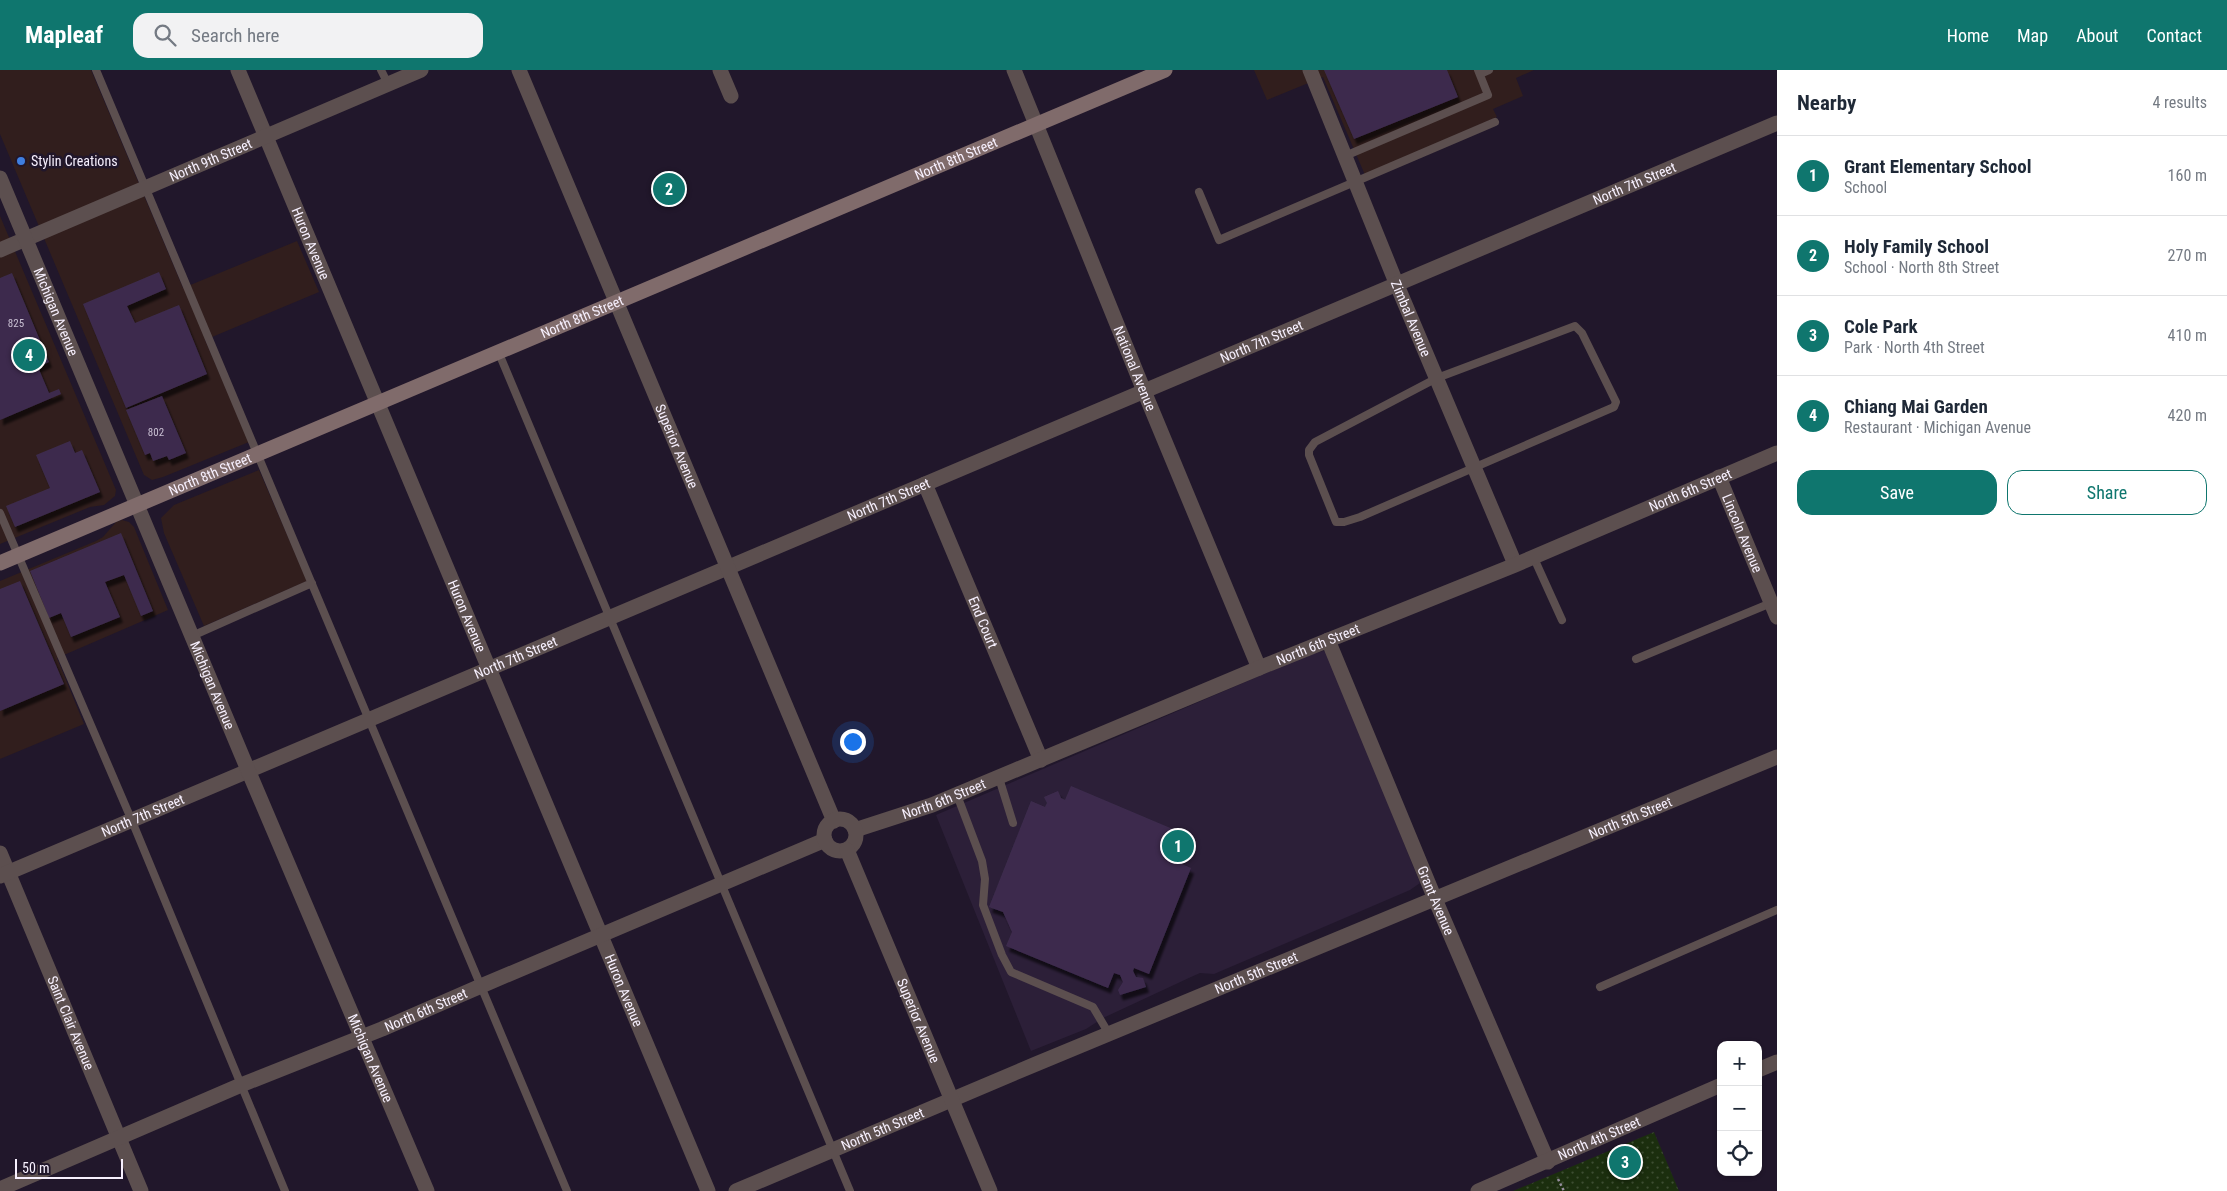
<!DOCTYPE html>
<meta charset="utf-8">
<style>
:root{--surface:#fff;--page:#f2f2f3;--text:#1f2937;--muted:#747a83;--line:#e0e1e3;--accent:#0f766e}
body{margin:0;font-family:"Roboto Condensed",sans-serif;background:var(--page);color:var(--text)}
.controls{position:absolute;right:15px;bottom:15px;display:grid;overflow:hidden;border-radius:10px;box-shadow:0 1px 4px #0004}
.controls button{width:45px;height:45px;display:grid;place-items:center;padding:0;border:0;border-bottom:1px solid var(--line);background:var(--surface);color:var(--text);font:25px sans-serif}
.scale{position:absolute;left:15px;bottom:12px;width:108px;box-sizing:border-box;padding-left:5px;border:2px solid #f7f0fe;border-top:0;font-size:14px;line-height:18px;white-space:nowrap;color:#f7f0fe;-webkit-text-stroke:4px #21172b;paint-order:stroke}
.you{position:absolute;left:852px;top:671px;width:18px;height:18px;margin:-12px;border:4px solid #fff;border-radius:50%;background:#1a73e8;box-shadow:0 0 0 8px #1a73e833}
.badge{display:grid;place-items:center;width:32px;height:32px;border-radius:50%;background:var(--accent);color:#fff;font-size:16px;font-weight:700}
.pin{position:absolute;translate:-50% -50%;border:2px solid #fff;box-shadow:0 1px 5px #0006}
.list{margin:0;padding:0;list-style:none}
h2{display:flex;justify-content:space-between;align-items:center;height:65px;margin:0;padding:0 20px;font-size:21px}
h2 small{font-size:16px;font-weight:400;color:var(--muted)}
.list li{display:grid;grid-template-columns:32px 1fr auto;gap:15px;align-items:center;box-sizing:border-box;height:80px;padding:0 20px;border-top:1px solid var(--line)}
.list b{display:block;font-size:19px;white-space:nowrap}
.list p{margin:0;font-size:16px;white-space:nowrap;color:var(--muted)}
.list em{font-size:16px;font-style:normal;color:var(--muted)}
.actions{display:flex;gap:10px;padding:15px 20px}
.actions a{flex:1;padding:11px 0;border:1px solid var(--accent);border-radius:15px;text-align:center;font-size:18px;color:var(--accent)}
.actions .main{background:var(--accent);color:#fff}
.icon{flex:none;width:28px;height:28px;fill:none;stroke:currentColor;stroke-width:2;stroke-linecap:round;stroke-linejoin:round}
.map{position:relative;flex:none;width:1777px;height:1121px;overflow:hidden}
header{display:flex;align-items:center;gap:30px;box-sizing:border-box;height:70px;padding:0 25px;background:var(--accent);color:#fff}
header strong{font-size:24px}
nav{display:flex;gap:28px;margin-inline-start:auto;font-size:18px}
.search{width:350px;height:45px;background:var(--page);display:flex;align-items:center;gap:12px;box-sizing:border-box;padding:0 18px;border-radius:15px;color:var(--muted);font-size:19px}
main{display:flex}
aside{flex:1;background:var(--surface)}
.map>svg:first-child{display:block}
.commercial{fill:#311e1d}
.built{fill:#2c1f38}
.grass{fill:url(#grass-dots)}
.building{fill:#3d2c4d;filter:url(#shadow)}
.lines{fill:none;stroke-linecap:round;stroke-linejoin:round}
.path{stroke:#968e9e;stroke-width:2.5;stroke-dasharray:2.5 2.5;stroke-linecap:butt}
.service{stroke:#5c4f4f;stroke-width:8}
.minor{stroke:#5c4f4f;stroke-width:15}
.tertiary{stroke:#5c4f4f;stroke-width:15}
.secondary{stroke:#806b6b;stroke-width:15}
.shop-dot{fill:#3f7fe0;stroke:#21172b;stroke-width:2}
.labels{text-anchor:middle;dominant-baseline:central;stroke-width:5;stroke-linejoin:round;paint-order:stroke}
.number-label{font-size:11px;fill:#c8bfd2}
.street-label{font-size:14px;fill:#f7f0fe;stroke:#21172b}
.poi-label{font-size:14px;fill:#f7f0fe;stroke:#21172b;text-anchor:start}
</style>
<header>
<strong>Mapleaf</strong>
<div class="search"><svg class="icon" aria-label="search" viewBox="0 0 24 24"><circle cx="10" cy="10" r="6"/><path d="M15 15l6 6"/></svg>Search here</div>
<nav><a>Home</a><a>Map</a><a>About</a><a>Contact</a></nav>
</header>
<main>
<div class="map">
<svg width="1777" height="1121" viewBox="0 0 1777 1121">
<defs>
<pattern id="grass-dots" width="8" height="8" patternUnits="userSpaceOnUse" patternTransform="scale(1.25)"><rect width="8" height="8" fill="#1b2e0e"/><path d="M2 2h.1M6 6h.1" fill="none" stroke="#3d4d32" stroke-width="1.8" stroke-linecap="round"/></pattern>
<filter id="shadow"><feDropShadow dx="3" dy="5.5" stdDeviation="1" flood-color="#0009"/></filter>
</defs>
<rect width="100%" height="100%" fill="#21172b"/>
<path class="commercial" d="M0,0H91L183,218L297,171L319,222L205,270L249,372L163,407L152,410L144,405L0,64Z
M1254,0H1534L1516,8L1523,26L1493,39L1497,47L1365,105L1323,7L1267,30Z
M0,146L116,420L115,426L104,435L90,437L0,474Z
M259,400L307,511L204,556L164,463L161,448L174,435Z
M122,450L129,452L134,457L168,540L57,588L84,654L0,689V511L96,471L103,467L116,452Z"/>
<path class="built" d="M1323,581L1327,582L1420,813L1410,820L1214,904L1200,903L1191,907L1103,948L1086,959L1031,981L936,745L1308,585Z"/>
<path class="grass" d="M1654,1062L1679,1121H1513Z"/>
<path class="building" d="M1324,0H1447L1458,27L1354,69Z
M159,202L166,219L127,236L135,253L179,235L207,304L126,338L83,234Z
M12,203L49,292L38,297L49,323L59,319L61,324L0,350V208Z
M162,326L186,383L169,390L167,386L153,391L150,383L145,385L126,340Z
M70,371L75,383L82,380L100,422L15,457L6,436L50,418L36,385Z
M121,463L153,541L141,546L124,505L105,512L120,547L71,567L61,543L49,548L30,501Z
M20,511L64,614L0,641V519Z
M1071,716L1175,760L1170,774L1177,792L1191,798L1149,904L1134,898L1133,901L1136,907L1143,908L1146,917L1120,925L1118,920L1123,912L1120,905L1114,903L1108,918L1006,876L1012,862L1003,842L989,837L1031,731L1045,737L1047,733L1044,727L1058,721L1061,728L1065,730Z"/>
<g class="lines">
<path class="path" d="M1558,1109L1564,1121"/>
<path class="service" d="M96,0L567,1121
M381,0L388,14
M1480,4L1489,0
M1345,86L1488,25L1478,0
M1199,122L1219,170L1495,52
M1575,256L1582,263L1616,332L1614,337L1360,447L1344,452H1336L1309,385V380L1315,372L1437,308Z
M498,281L850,1121
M0,443L132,751L285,1121
M1533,486L1562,550
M192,566L312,513
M1636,589L1771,533
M999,708L1013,753
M957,725L982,791L985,809L983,835L1002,885L1011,902L1093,937L1109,964
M1600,917L1777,840"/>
<g class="minor">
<path id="s1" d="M238,0L708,1121"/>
<path d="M720,0L731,26"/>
<path id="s2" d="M1014,0L1144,321L1259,598"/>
<path id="s3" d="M1310,0L1397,215L1515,494"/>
<path id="s4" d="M0,180L421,0"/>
<path id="s5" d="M1719,407L1777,547"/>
<path id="s6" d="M925,414L1041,690"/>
<path id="s7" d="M1328,570L1435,829L1548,1092"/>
<path id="s8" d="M855,760L932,735L1259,598L1515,495L1777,383"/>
<path id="s9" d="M0,783L141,1121"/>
<path id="s10" d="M0,806L1777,53"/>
<path d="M1758,1000L1777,992"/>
<path id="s11" d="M0,1119L241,1015L382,959L481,916L825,770"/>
<path id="s12" d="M736,1121L1036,994L1777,687"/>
<path id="s13" d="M1478,1121L1721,1015"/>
</g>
<g class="tertiary">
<path id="s14" d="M519,0L834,751"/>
<path id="s15" d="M0,108L248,700L427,1121"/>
<circle cx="840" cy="765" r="16"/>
<path id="s16" d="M847,780L990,1121"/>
</g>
<path class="secondary" id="s17" d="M0,493L1165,0"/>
</g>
<circle class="shop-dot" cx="21" cy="91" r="5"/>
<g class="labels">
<g class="number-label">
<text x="16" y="253">825</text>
<text x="156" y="362">802</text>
</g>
<g class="street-label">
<text stroke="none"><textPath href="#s17" startOffset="1038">North 8th Street</textPath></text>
<text stroke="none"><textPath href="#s4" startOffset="229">North 9th Street</textPath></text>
<text stroke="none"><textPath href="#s10" startOffset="1775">North 7th Street</textPath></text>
<text stroke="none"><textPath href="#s1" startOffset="188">Huron Avenue</textPath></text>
<text stroke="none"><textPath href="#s15" startOffset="145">Michigan Avenue</textPath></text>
<text stroke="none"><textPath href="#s17" startOffset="632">North 8th Street</textPath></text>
<text stroke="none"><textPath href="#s3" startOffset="268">Zimbal Avenue</textPath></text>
<text stroke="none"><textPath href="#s10" startOffset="1370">North 7th Street</textPath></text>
<text stroke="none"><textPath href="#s2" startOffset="322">National Avenue</textPath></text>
<text stroke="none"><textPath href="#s14" startOffset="408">Superior Avenue</textPath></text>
<text stroke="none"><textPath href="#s17" startOffset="228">North 8th Street</textPath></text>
<text stroke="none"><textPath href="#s8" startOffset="902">North 6th Street</textPath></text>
<text stroke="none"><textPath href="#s10" startOffset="965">North 7th Street</textPath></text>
<text stroke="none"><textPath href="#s5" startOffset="61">Lincoln Avenue</textPath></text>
<text stroke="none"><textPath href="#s1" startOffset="592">Huron Avenue</textPath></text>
<text stroke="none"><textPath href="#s6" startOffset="150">End Court</textPath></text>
<text stroke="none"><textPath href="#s8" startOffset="499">North 6th Street</textPath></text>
<text stroke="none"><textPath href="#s10" startOffset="560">North 7th Street</textPath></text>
<text stroke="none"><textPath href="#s15" startOffset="550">Michigan Avenue</textPath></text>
<text stroke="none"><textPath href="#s8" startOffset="94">North 6th Street</textPath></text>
<text stroke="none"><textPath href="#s10" startOffset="155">North 7th Street</textPath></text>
<text stroke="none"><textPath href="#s12" startOffset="969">North 5th Street</textPath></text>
<text stroke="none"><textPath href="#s7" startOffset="282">Grant Avenue</textPath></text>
<text stroke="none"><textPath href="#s12" startOffset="564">North 5th Street</textPath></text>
<text stroke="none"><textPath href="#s1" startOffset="998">Huron Avenue</textPath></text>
<text stroke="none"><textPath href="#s11" startOffset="462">North 6th Street</textPath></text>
<text stroke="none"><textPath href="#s16" startOffset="185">Superior Avenue</textPath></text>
<text stroke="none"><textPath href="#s9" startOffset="184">Saint Clair Avenue</textPath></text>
<text stroke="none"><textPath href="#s15" startOffset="955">Michigan Avenue</textPath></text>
<text stroke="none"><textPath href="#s12" startOffset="159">North 5th Street</textPath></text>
<text stroke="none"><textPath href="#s13" startOffset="132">North 4th Street</textPath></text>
</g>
<g class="poi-label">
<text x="31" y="91">Stylin Creations</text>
</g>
</g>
</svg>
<div class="controls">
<button>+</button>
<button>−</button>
<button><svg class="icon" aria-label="locate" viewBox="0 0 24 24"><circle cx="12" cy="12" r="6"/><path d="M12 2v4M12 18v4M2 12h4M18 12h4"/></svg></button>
</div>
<div class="scale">50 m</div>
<div class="you"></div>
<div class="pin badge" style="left:1178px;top:776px">1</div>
<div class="pin badge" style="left:669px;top:119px">2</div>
<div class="pin badge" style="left:1625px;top:1092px">3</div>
<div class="pin badge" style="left:29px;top:285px">4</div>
</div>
<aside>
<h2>Nearby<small>4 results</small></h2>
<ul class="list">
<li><span class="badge">1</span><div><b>Grant Elementary School</b><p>School</p></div><em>160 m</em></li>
<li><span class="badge">2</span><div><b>Holy Family School</b><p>School · North 8th Street</p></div><em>270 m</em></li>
<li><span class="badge">3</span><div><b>Cole Park</b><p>Park · North 4th Street</p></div><em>410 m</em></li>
<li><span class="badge">4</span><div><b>Chiang Mai Garden</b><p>Restaurant · Michigan Avenue</p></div><em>420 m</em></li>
</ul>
<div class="actions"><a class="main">Save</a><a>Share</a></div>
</aside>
</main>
